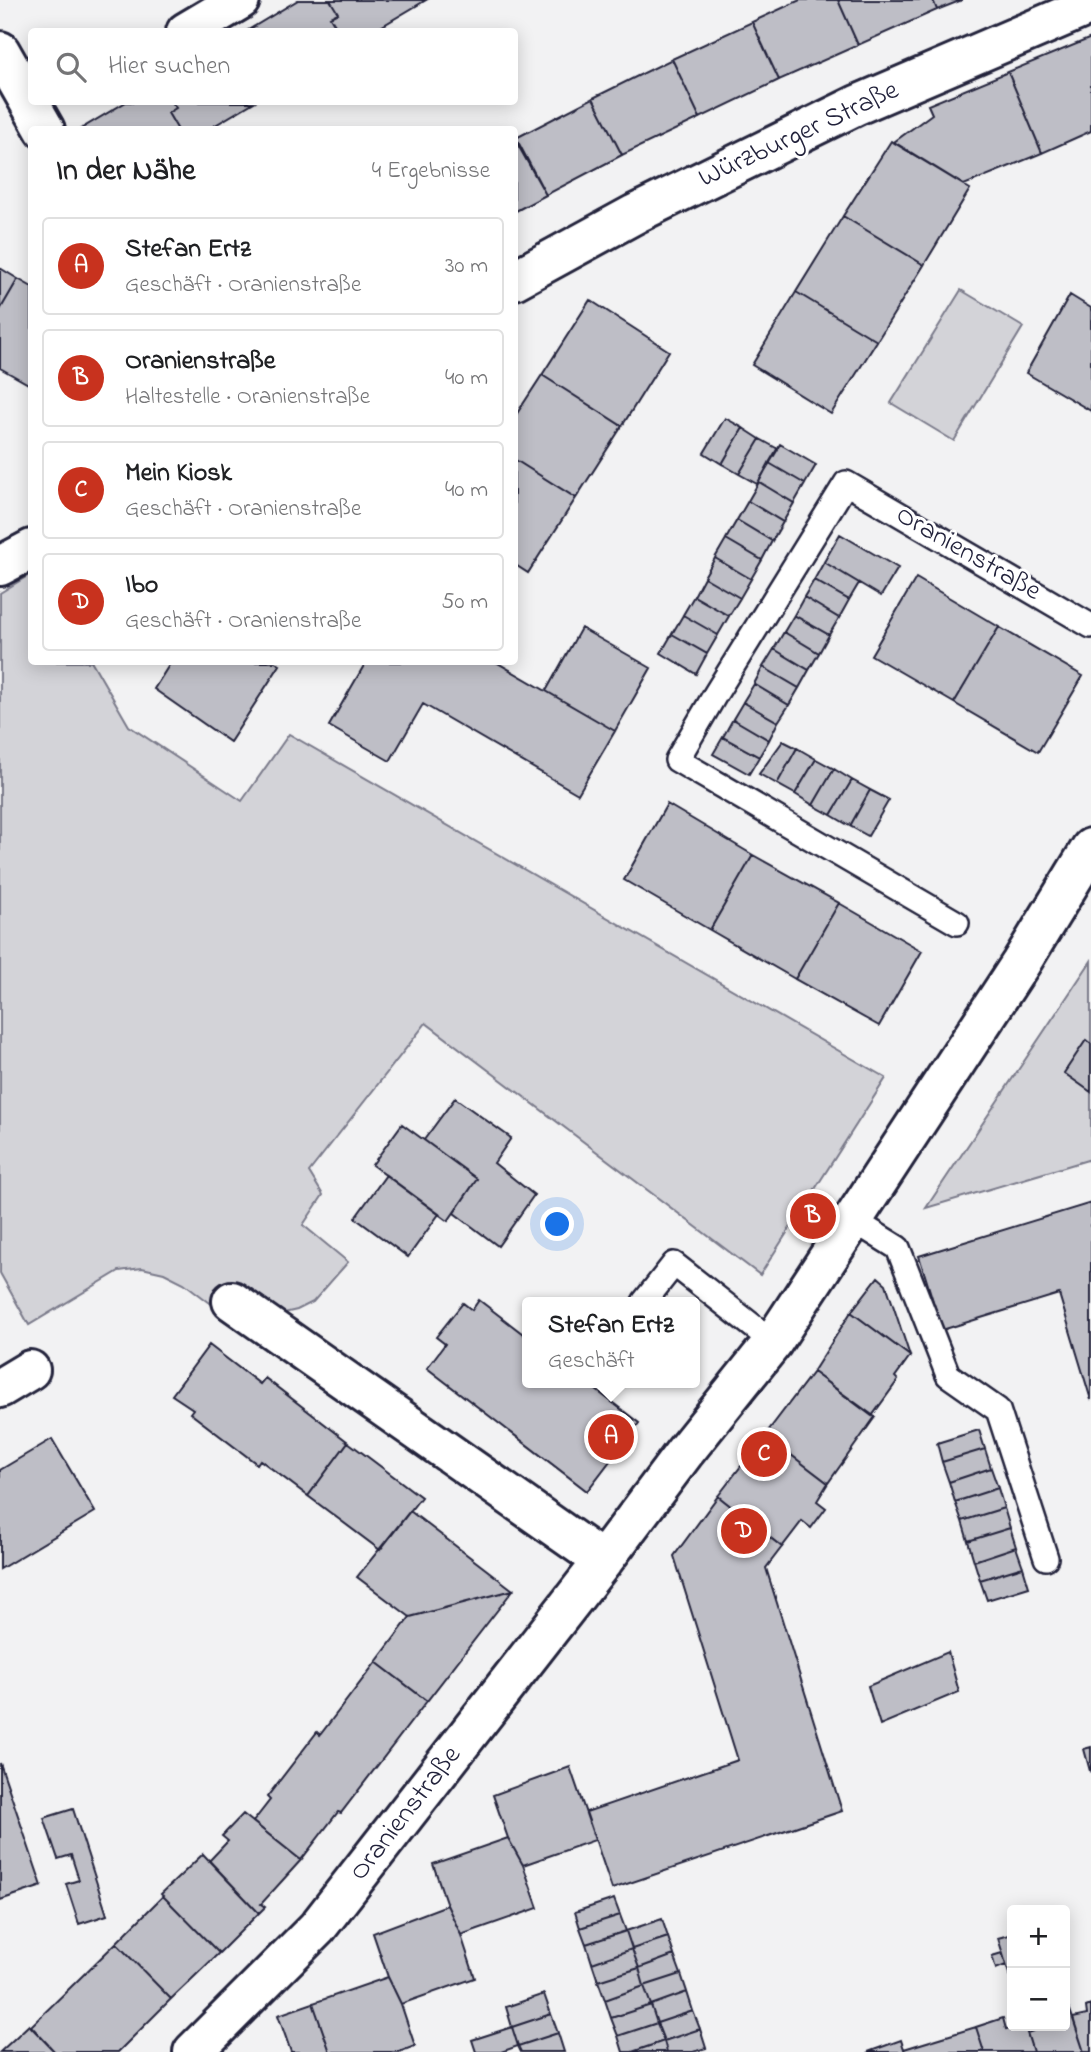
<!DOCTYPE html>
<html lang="de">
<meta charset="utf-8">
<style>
:root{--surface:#fff;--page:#f2f2f2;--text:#202124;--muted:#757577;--line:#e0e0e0;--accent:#c8321e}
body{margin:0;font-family:"Indie Flower",sans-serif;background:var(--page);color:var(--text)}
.controls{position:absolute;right:21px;bottom:21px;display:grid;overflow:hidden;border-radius:7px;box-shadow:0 4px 18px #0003}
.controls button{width:63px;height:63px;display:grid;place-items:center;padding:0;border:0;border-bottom:2px solid var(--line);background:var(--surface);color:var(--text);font:35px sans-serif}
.you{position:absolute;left:558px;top:1225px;width:24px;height:24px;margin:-18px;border:5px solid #fff;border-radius:50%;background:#1a73e8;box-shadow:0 0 0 10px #1a73e833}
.badge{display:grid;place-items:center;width:46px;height:46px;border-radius:50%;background:var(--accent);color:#fff;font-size:23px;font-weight:700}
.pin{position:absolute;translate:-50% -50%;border:4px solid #fff;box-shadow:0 2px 7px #0006}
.popup{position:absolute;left:522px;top:1297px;width:178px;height:91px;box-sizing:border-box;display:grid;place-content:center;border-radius:7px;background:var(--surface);filter:drop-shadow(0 2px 5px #0005);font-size:23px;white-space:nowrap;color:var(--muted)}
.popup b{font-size:26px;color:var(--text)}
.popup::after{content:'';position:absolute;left:50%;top:100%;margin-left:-14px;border:14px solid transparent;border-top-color:var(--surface)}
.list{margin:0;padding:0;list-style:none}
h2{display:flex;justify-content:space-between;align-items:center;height:91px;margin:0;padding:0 28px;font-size:30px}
h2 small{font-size:23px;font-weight:400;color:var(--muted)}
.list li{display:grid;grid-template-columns:46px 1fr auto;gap:21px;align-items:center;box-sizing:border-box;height:98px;margin:0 14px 14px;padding:0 14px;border:2px solid var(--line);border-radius:7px}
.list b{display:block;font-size:26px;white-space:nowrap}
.list p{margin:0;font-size:23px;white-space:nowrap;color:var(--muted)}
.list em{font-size:23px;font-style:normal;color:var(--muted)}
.icon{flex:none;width:38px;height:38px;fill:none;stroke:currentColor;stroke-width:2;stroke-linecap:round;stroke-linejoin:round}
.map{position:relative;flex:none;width:1091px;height:2052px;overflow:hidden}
.search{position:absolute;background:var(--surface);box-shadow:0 4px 18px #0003;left:28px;top:28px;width:490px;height:77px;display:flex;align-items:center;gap:18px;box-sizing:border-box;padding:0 24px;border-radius:7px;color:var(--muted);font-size:26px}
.panel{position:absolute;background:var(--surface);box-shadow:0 4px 18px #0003;left:28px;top:126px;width:490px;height:539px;border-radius:7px}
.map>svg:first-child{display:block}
.park{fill:#d3d3d8;stroke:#7a7a8a;stroke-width:2}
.building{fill:#bebec6;stroke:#22223b;stroke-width:2}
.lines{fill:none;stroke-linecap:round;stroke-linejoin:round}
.service-casing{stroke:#22223b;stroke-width:28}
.minor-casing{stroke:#22223b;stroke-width:44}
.service{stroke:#fff;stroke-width:23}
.minor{stroke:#fff;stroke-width:38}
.labels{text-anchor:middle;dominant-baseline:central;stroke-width:6;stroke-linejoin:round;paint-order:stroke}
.street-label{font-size:28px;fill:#22223b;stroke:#fff}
</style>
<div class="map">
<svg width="1091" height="2052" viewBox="0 0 1091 2052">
<rect width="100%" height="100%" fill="#f2f2f3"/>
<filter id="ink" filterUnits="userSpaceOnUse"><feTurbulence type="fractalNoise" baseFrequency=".0143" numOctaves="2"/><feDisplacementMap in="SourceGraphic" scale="14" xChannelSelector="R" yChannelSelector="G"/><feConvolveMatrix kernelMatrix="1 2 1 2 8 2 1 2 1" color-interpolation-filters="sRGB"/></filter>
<g filter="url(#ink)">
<path class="park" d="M961,290L1023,327L954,441L891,403Z
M31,574L32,662H92L129,726L242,801L289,734L886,1078L760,1275L426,1023L309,1172L323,1195L303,1225L348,1262L313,1302L297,1310L284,1313L218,1309L184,1283L164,1273L142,1268L119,1271L29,1325L0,1273V593Z
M1091,961V1159L926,1208Z"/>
<path class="building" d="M298,0H330L338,13L330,17L339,32H245Z
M330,0H426L372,32H339L330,17L338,13Z
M800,0H838L858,45L779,80L752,22Z
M838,0H933L937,10L858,45Z
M933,0H962L937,10Z
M752,22L779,80L700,118L672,59Z
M1091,38V131L1042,153L1008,72Z
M672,59L700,118L622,155L593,98Z
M1008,72L1042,153L964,185L894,142L932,114L928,105Z
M593,98L622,155L546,195L516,138Z
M126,102H172L176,108L168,113L178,130H79Z
M172,102H254L207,130H178L168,113L176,108Z
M514,138L546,195L514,212Z
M891,141L970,189L924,265L843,216Z
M843,216L924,265L877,341L796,292Z
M0,268L18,279L0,310Z
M18,279L32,287V386L0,368V310Z
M796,292L877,341L831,414L752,365Z
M1070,295L1091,308V411L1026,373Z
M590,300L669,351L622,426L542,375Z
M542,375L622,426L576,498L514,459V418Z
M725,418L743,428L722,464L704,453Z
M743,428L760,439L739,474L722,464Z
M760,439L778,449L757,484L739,474Z
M780,444L816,465L805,484L769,463Z
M514,459L576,498L528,573L514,564Z
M769,463L805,484L794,503L759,482Z
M759,482L794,503L783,522L748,501Z
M748,501L783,522L772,541L737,520Z
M737,520L772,541L762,560L726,539Z
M840,534L898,568L881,596L824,562Z
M726,539L762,560L751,579L715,558Z
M715,558L751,579L740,598L704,577Z
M824,562L859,583L849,600L814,580Z
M704,577L740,598L729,616L694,596Z
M916,578L999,627L954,703L871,655Z
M814,580L849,600L839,618L804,597Z
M694,596L729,616L718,635L683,615Z
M804,597L839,618L829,635L794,615Z
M683,615L718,635L707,654L672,634Z
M794,615L829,635L819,653L784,632Z
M999,627L1083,676L1038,752L954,703Z
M581,628L651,668L615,731L546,691Z
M784,632L819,653L809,670L774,649Z
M672,634L707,654L696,674L661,653Z
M774,649L809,670L799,688L763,667Z
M171,662H275L280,665L230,742L154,689Z
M366,662H496L615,731L578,794L423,704L390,761L329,726Z
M763,667L799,688L789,705L754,684Z
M754,684L789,705L778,722L743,702Z
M743,702L778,722L769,740L733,719Z
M733,719L769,740L759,757L723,737Z
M723,737L759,757L749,774L713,754Z
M783,741L797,748L777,784L759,774Z
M797,748L816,759L795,794L777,784Z
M816,759L834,769L813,805L795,794Z
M834,769L852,780L831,815L813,805Z
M852,780L870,790L850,826L831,815Z
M870,790L889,800L868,836L850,826Z
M667,804L753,855L710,930L624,880Z
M753,855L839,903L795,979L710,930Z
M839,903L922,951L879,1026L795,979Z
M1086,1040L1091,1044V1092L1064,1073Z
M455,1098L511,1138L494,1163L534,1195L498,1246L454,1213L477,1179L424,1140Z
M402,1124L477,1179L448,1221L372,1165Z
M386,1175L439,1214L408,1257L355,1218Z
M1091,1203V1400L1059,1294L942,1330L919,1256Z
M878,1277L886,1284L910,1356L851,1312Z
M479,1300L527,1337V1383H587L639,1423L587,1491L427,1368L445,1344L436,1337L463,1303L472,1310Z
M851,1312L910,1356L895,1377L898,1380L872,1416L813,1372Z
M209,1345L260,1384L265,1378L348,1442L308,1496L260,1460L257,1464L190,1413L193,1409L172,1395Z
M813,1372L875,1417L828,1483L765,1435Z
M979,1430L985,1449L942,1462L937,1443Z
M765,1435L828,1483L817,1501L826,1508L811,1528L802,1521L782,1547L718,1496Z
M52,1439L95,1512L0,1569V1470Z
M348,1442L421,1497L380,1550L308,1496Z
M985,1449L991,1468L949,1482L942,1462Z
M991,1468L998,1488L955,1502L949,1482Z
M998,1488L1004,1508L962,1521L955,1502Z
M718,1496L782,1547L766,1568L842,1811L612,1889L586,1812L738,1760L674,1556Z
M1004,1508L1010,1528L968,1541L962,1521Z
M410,1511L513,1590L410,1617L357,1577Z
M1010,1528L1016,1547L974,1561L968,1541Z
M1016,1547L1023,1567L980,1580L974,1561Z
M1023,1567L1029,1587L987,1600L980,1580Z
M513,1590L427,1701L376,1662L410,1617Z
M948,1652L959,1692L880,1725L868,1686Z
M376,1662L427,1701L341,1813L338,1812L301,1860L253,1822L270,1800L267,1797L317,1732L320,1735Z
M1091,1747V1770L1090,1771L1084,1749Z
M0,1763L42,1886L0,1900Z
M570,1767L595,1840L523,1865L508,1838L493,1795Z
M73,1809L107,1915L79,1924L66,1884L79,1880L71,1855L58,1859L44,1818Z
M243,1814L301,1860L261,1904L265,1907L259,1913L209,1861L228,1841L222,1836Z
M508,1838L523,1865L538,1908L461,1935L447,1905L433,1864Z
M203,1854L259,1913L219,1953L161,1894Z
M163,1896L219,1953L171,1999L116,1943Z
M614,1899L620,1915L580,1928L575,1912Z
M447,1905L461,1935L475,1978L401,2004L388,1977L373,1933Z
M620,1915L626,1931L586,1944L580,1928Z
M662,1919L668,1937L632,1949L626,1931Z
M626,1931L632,1949L592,1963L586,1944Z
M1012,1934V1977H1010L998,1938Z
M668,1937L674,1955L639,1968L632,1949Z
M116,1943L171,1999L118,2052H55L31,2026Z
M632,1949L639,1968L598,1981L592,1963Z
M1002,1953L1006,1965L996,1969L992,1956Z
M674,1955L681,1974L644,1986L639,1968Z
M639,1968L644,1986L605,2000L598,1981Z
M681,1974L687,1992L651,2005L644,1986Z
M388,1977L401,2004L415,2046L399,2052H330L313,2003Z
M644,1986L651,2005L611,2018L605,2000Z
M687,1992L693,2011L657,2023L651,2005Z
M544,1994L551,2014L512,2027L506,2007Z
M313,2003L330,2052H291L278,2015Z
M651,2005L657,2023L618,2036L611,2018Z
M1091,2005V2052H1084L1073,2018L1087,2015L1086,2007Z
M1070,2010L1084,2052H1033L1027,2033L1042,2028L1041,2026H1065V2011Z
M693,2011L700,2029L664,2041L657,2023Z
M551,2014L558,2033L518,2046L512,2027Z
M1003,2018L1006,2029L1025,2026L1033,2052H984L976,2027Z
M657,2023L664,2041L632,2052H623L618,2036Z
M29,2025L55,2052H0Z
M512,2027L518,2046L501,2052H476L472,2040Z
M976,2027L984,2052H905L904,2049Z
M700,2029L706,2048L693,2052H667L664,2041Z
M558,2033L564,2052H521L518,2046Z
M901,2040L905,2052H868Z
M664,2041L667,2052H632Z"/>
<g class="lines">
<g class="service-casing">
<path id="service" d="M957,923L677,760L716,693L846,483L1091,626
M853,1220L898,1248L948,1375L998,1410L1046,1558
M644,1302L674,1264L773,1342"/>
</g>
<g class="minor-casing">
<path id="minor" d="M186,32L240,0
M0,51L45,130
M514,280L635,214L857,105L1091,5
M0,566L32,549
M232,1301L603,1561
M0,1388L30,1370
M193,2052L317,1928L603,1561L684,1453L773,1342L1021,963L1091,848"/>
</g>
<use href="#service" class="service"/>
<use href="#minor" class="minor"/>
</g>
</g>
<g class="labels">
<g class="street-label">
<text transform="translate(799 135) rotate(-25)">Würzburger Straße</text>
<text transform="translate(968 554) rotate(30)">Oranienstraße</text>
<text transform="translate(406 1814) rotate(-52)">Oranienstraße</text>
</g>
</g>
</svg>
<div class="controls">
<button>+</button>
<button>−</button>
</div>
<div class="you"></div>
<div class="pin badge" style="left:611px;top:1437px">A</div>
<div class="popup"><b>Stefan Ertz</b>Geschäft</div>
<div class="pin badge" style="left:813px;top:1216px">B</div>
<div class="pin badge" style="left:764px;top:1454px">C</div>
<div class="pin badge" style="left:744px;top:1531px">D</div>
<div class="search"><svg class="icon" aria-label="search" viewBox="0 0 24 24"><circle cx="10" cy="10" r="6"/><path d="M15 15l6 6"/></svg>Hier suchen</div>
<section class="panel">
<h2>In der Nähe<small>4 Ergebnisse</small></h2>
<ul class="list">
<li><span class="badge">A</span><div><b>Stefan Ertz</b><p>Geschäft · Oranienstraße</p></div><em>30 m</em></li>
<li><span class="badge">B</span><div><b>Oranienstraße</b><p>Haltestelle · Oranienstraße</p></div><em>40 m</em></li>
<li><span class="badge">C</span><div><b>Mein Kiosk</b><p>Geschäft · Oranienstraße</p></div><em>40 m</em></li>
<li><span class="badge">D</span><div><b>Ibo</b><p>Geschäft · Oranienstraße</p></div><em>50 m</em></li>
</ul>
</section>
</div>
